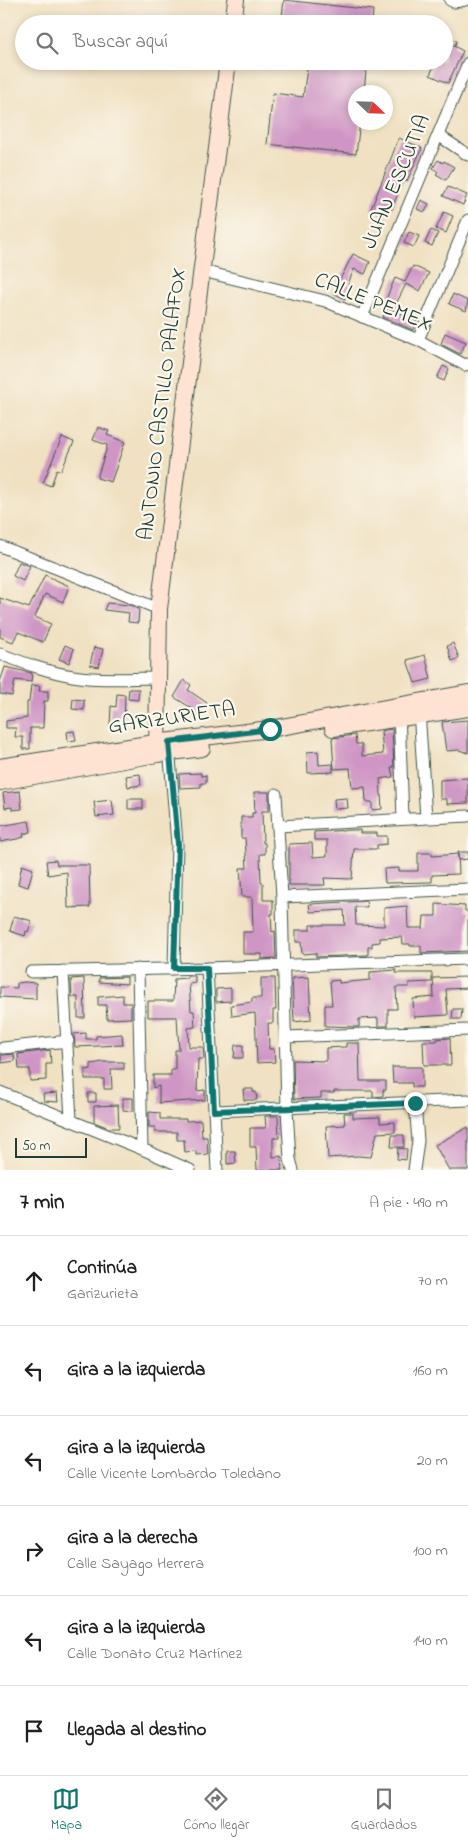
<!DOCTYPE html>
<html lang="es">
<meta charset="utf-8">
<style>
:root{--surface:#fff;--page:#f6f6f6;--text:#202124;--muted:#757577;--line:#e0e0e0;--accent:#0f766e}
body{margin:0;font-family:"Indie Flower",sans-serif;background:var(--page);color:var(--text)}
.compass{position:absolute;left:348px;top:85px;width:45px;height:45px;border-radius:50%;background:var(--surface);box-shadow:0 2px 8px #0003;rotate:113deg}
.scale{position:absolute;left:15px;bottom:12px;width:72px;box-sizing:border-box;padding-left:5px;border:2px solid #1f3d34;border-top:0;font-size:14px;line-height:18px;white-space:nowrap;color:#1f3d34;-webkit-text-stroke:4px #fbf7ec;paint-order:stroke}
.stop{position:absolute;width:15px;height:15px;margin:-11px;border:4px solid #0f766e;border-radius:50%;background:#fff}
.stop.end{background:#0f766e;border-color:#fff;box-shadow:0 1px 5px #0008}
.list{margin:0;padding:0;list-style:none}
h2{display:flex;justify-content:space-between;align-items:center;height:65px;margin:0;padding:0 20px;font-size:21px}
h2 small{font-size:16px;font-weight:400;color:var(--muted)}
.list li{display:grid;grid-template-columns:32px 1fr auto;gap:15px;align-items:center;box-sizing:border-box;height:90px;padding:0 20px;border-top:1px solid var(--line)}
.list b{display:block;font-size:19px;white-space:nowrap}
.list p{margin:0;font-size:16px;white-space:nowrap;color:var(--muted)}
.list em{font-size:16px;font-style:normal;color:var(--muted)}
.icon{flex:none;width:28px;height:28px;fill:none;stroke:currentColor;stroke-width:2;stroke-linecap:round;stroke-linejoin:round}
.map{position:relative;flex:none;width:468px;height:1170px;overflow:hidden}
.search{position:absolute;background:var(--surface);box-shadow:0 2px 8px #0003;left:15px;right:15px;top:15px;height:55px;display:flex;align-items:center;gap:12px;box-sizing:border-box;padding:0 18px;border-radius:28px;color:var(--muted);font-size:19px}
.sheet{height:605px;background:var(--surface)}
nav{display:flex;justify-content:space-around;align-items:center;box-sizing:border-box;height:70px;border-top:1px solid var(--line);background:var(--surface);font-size:14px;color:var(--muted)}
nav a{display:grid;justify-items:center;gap:2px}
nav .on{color:var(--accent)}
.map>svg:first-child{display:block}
.building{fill:#cf95c5}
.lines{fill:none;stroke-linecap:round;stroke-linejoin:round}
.street-casing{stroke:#3e5649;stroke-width:13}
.secondary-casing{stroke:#3e5649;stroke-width:18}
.street{stroke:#fff;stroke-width:11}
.secondary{stroke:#fee3d2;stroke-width:16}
.route{stroke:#0f766e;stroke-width:6}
.labels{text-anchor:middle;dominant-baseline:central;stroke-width:4.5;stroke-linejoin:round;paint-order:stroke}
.street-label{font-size:22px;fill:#1f3d34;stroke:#fbf7ec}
</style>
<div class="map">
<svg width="468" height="1170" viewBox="0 0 468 1170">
<rect width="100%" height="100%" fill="#fbf7ec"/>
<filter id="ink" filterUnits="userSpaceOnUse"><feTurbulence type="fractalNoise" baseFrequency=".02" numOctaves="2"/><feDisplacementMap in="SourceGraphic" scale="10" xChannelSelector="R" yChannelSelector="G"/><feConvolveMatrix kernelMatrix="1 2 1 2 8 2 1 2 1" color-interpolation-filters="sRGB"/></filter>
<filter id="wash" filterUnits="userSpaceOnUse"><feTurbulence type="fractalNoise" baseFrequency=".0096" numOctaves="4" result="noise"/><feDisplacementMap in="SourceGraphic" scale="20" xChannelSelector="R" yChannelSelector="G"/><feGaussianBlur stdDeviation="1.12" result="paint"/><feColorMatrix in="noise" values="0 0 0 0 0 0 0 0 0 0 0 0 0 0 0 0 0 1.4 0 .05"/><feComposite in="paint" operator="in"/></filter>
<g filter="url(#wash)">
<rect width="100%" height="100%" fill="#f0e1c2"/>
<g id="blocks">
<path class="building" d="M284,0L373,10L372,24H281Z
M447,36L457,41L454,46L463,51L448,83L430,75L436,61H444V43Z
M308,61H367L364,92H356V122H360L356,154L267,144L273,93L303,97Z
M399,138L422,148L407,181L403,180L392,209L385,206L382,214L371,209Z
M438,160L443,163L444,161L454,167L446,180L436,174L438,172L433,168Z
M448,187L467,195L463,205L443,196Z
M421,200L429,204L425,212L417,209Z
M444,212L453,216L446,233L436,229Z
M431,230L438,233L432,246L425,243Z
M409,232L419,236L414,247L404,243Z
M353,254L370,262L365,274L354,269L348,284L352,286L346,299L333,293Z
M413,266L429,273L420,291L406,284L394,308L384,304L395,278L405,282Z
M453,294L468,301L466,311L449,304Z
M388,308L417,320L413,330L383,317Z
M445,333L466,342L460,354L441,344Z
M443,366L449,369L444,381L437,378Z
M98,427L109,431L107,435L125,442L111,482L97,478L107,447V445L93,440Z
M62,437L74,442L61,471L57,469L51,486L43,483Z
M19,562L30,566L23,581L13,576Z
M45,575L69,586L63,602L45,594L35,617L51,624L43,642L18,632L13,642L0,637V598L29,608Z
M107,603L129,605L139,609L138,623L128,622L129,613L104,610Z
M453,643L459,658L452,661L447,646Z
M65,645L74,649L69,663L59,659Z
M94,647L103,649L99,667L90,665Z
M425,655L431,679L415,683L407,660Z
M5,667L32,673L31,682L15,680L12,696L0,694V682Z
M184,680L191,685L188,690L207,703L199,716L192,711L193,709L174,697Z
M31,685L40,686L39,691H48V701H44L43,728H30V749H23V737H15L16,728H6V721L27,718V702H29Z
M129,689H139L138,700L128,699Z
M117,694L125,695L124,726L110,725L111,706L116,707Z
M73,699L84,700V710L72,709Z
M468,720V753L459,750L446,751L442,722Z
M392,729L394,767H391L393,777L380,779L382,809L372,810V802H366L365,787L352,788L350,768L334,769L332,738L355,735L356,744H362V756L383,754L381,731Z
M74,731L76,740L68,741L67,732Z
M318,751L319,765L333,764V772L308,773L307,752Z
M201,773V776L206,775V783H201V787L180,788L179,774Z
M140,774L141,785L128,787L126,776Z
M468,778V803L447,804V799H440V780Z
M20,791L22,809L12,810V807L5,808L3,793Z
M254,792H269V811H262L263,843H265V854H260L261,883H263V900H273V914H271L272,932L275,931L276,958L262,959V954H243V932H253L252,897H242L240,868H247L245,838H241V817H252V813H255Z
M347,798L348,808L335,809L334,799Z
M128,799H143V809H128Z
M112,800L114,815L96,817L94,802Z
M29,821L31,832L23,834L24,837L17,839L0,842V826Z
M352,830H360V833H377V836H387V844L377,845V849H354L352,879L324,878L325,885H289V844L312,843L313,857L327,856V840H314V832Z
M458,852H468V859L458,860Z
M418,853H432V856L458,854L459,874L432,875V882L385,883L384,869L399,868V871H418Z
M56,860L57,865H89L90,907L68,908L67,872L48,875L46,861Z
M22,865L33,869L28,887L18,884Z
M366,901L367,907H355L356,925L384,926V908L407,906L408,928H423L424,916H436V904L465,906V911H468V951L421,953V946H410V944H403L402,937L380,938V942L372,943V947H368V955L316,957V953L302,954L301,942H296V930H310V925H345L344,910L310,912L309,904Z
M14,916L32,921L28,932L26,931L25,936L10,931Z
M396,970V973H432V982L409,983V987H396L397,1009H388V1026H378V1018L359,1019V1027L325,1026V1005H332L330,981L339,980V983L370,980V972Z
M187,976H195V983L189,984L191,1011H194L195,1027L188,1028L189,1047H203L204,1059H198L197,1091L205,1090V1100L159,1103V1086L153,1088V1075H171V1069H175V1050H179L177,1017H148V1001H173L174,979L187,978Z
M127,977V984L99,982V978Z
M309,977L311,1020L294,1022L292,978Z
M468,977V988L446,989L448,1015L414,1017L413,999L434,997L433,978Z
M84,978L85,1018H78V997H72L71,979Z
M261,978H275L276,1010H273V1023H268L269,1049H274L275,1062L257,1063L255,1013L232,1016L231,1005L252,1002V998H261Z
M25,982L36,983V999L0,997V987L17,988V983Z
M231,988V1001L216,1002V989Z
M123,995V1003H131V1018L107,1019L106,1005H98V997Z
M453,1009H462L461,1019H452Z
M86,1033V1039H96V1036L122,1034L123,1045L75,1047L74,1034Z
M450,1038L451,1065H424L423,1041H437V1039Z
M346,1043H359L360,1081H386V1090H383V1096L373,1097V1091H334V1093H321V1098L294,1099L293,1060L326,1061V1048L346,1047Z
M235,1045H243V1058H234Z
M50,1050L51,1064H46V1080L30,1081V1069H19L18,1054Z
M14,1054L15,1061L2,1063L1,1055Z
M103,1062H124V1069H111L112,1089H104V1079H85V1070L91,1069V1064Z
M392,1067H422V1087H412V1083H393Z
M243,1089H253V1092H256L257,1100H244Z
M57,1093L58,1102L44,1101L43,1094Z
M88,1093H96V1102H88Z
M123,1098H133V1111L123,1110Z
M118,1105L119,1128H109L94,1122V1106Z
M149,1112L160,1113V1119H186V1121L201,1120L202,1137H207L208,1154L196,1155V1151L185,1152L184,1140H177V1132H155V1127H149Z
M344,1113H353V1118L380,1117V1123L395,1122V1132L377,1133L371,1157L358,1156L328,1158L326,1126L345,1125Z
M265,1116H278L279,1138H273V1157L281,1156L282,1170H257L256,1147H250V1128H266Z
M468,1127V1170H449L435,1145Z
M392,1135H404V1147H391Z
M398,1148L407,1149L406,1160L397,1159Z
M227,1151H235L236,1163L227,1164Z"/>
</g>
</g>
<g filter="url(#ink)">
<use href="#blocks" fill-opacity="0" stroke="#3e5649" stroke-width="1"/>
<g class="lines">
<g class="street-casing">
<path id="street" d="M450,0L454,2L465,0
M438,135L468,155
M202,271L325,301L418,340L465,365L468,364
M362,317L468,63
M418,340L468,220
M0,546L159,609
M0,654C24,663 48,672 73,676C101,681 130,678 158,678
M419,710L426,818
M399,712L403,818
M169,746L177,844L174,969
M276,794L282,897L287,1109L290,1159L293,1170
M278,826L468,816
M282,897L468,889
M207,968L217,1170
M138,969L142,1149
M63,971L71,1120
M31,972L207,968L468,959
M286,1037L468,1030
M3,1048L68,1041
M0,1092L142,1149L190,1170
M215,1111L468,1100
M414,1170L418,1141L415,1103"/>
</g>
<g class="secondary-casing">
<path id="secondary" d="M233,24L236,0
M333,728L468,708
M157,754L159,609L228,61
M0,767L155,743L270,729L468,693
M0,782L157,754L202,748"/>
</g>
<use href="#street" class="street"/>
<use href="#secondary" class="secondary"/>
</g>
</g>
<g class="lines" filter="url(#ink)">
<path class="route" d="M270,729L169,742L178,844L174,968H207L214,1111L415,1103"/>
</g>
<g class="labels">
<g class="street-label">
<text transform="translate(397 182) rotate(-67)">JUAN ESCUTIA</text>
<text transform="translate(373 303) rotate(22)">CALLE PEMEX</text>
<text transform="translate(163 404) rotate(-83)">ANTONIO CASTILLO PALAFOX</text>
<text transform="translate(172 719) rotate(-8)">GARIZURIETA</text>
</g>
</g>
</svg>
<svg class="compass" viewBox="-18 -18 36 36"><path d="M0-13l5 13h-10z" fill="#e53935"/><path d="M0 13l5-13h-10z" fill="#757577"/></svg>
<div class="scale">50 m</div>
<div class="stop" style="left:270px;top:729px"></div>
<div class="stop end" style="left:415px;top:1103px"></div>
<div class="search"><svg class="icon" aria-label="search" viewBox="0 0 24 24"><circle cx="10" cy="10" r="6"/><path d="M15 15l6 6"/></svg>Buscar aquí</div>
</div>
<section class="sheet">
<h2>7 min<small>A pie · 490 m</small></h2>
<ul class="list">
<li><svg class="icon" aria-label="ahead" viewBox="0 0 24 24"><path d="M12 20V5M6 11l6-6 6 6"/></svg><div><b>Continúa</b><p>Garizurieta</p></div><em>70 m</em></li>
<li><svg class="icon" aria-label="left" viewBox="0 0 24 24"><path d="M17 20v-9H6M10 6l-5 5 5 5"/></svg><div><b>Gira a la izquierda</b></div><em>160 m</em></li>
<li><svg class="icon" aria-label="left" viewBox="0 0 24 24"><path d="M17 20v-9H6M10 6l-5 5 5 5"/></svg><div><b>Gira a la izquierda</b><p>Calle Vicente Lombardo Toledano</p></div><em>20 m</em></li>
<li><svg class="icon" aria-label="right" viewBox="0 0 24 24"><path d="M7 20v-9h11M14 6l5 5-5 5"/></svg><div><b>Gira a la derecha</b><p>Calle Sayago Herrera</p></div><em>100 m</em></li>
<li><svg class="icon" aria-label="left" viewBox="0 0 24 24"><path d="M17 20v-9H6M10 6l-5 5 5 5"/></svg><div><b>Gira a la izquierda</b><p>Calle Donato Cruz Martínez</p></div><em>140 m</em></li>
<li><svg class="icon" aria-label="arrive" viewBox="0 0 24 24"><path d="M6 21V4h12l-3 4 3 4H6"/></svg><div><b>Llegada al destino</b></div></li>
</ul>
</section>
<nav>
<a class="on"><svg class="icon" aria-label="map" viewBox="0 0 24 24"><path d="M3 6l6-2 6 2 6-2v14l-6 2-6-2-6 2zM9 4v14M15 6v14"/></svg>Mapa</a>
<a><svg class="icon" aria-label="directions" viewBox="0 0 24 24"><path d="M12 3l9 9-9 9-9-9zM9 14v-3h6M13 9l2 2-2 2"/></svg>Cómo llegar</a>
<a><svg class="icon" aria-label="saved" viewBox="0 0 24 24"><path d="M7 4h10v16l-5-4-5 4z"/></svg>Guardados</a>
</nav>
